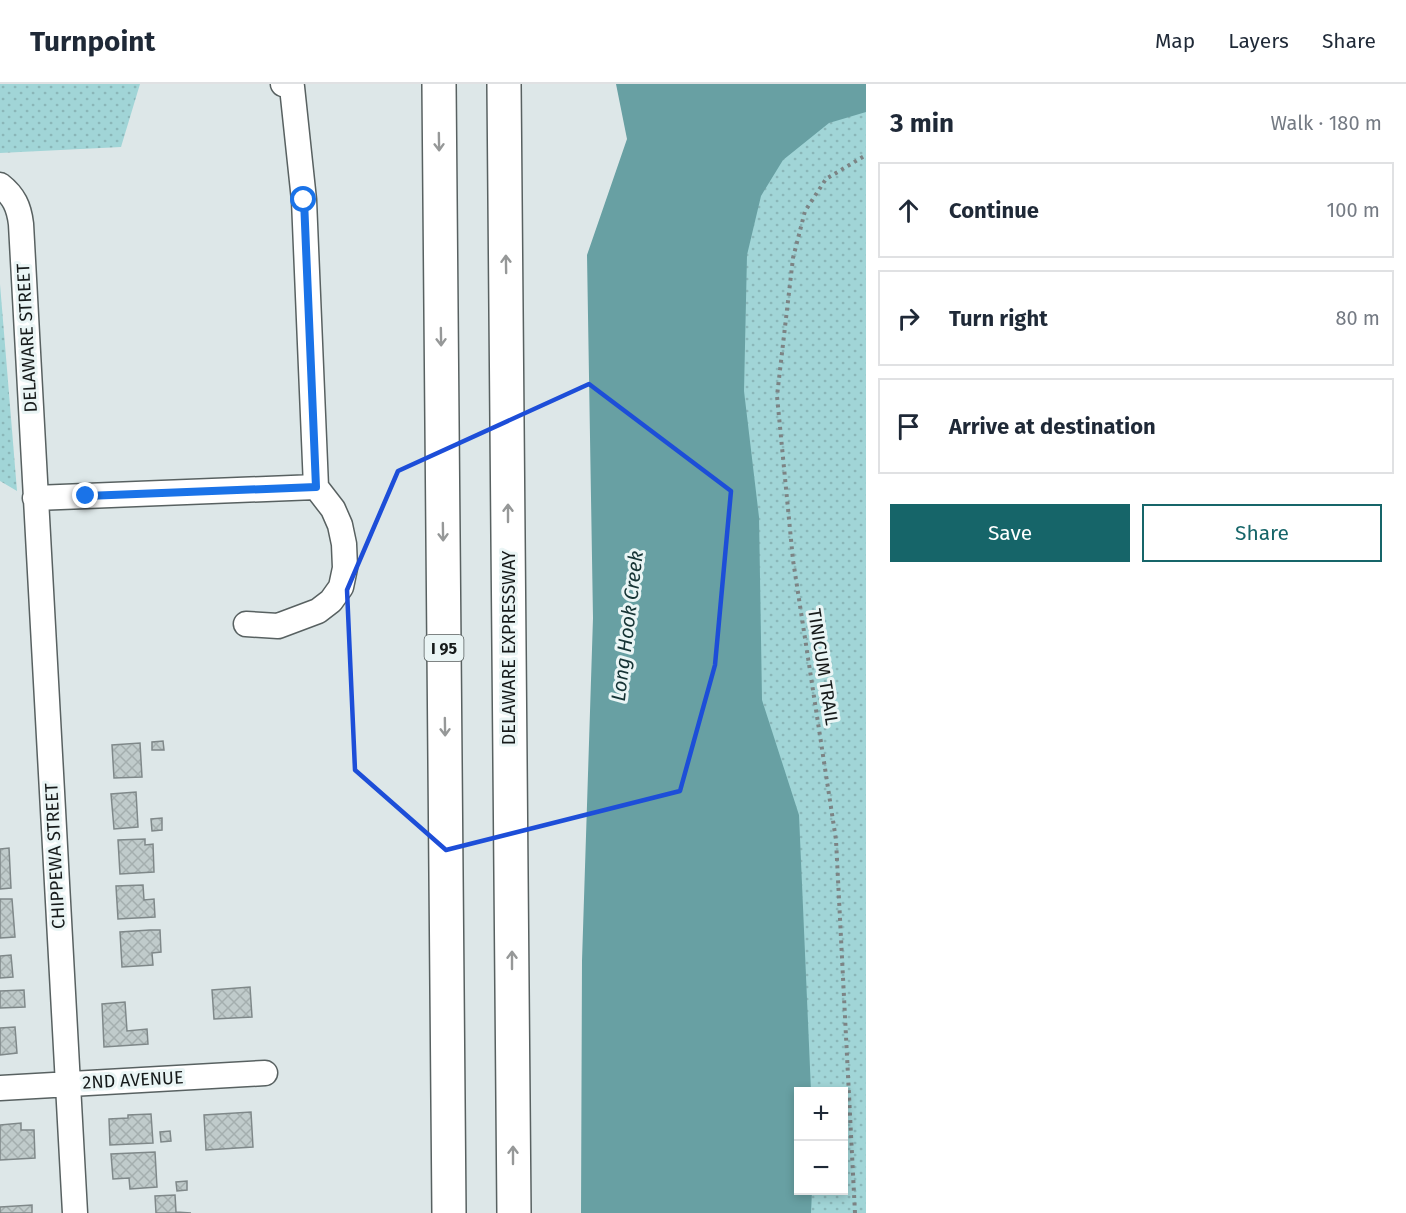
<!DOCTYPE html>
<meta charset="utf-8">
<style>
:root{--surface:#fff;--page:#f6f6f7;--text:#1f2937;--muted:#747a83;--line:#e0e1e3;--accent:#166569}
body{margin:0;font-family:"Fira Sans",sans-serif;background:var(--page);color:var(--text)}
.controls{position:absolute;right:18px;bottom:18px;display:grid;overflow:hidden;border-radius:0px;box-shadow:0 3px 9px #0003}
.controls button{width:54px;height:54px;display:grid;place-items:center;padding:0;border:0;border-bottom:2px solid var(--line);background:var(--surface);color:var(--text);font:30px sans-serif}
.stop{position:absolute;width:18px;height:18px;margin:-14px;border:4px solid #1a73e8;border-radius:50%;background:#fff}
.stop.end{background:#1a73e8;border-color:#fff;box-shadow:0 2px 6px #0008}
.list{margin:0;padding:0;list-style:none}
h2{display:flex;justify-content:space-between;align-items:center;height:78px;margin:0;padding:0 24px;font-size:26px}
h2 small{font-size:20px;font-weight:400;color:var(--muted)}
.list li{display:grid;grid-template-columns:39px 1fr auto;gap:18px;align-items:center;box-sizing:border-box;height:96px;margin:0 12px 12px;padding:0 12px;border:2px solid var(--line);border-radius:0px}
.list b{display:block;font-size:22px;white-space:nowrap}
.list em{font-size:20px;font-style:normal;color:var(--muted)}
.actions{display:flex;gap:12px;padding:18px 24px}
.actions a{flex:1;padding:14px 0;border:2px solid var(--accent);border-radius:0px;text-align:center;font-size:21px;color:var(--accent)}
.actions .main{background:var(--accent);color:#fff}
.icon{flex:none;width:33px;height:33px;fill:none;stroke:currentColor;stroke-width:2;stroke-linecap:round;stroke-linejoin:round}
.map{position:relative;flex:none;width:866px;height:1129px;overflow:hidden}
header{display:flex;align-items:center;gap:36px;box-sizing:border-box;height:84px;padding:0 30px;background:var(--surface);border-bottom:2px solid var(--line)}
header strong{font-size:28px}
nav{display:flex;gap:33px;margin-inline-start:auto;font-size:21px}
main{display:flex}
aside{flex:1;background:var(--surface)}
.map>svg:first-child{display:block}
.park{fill:url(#park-dots);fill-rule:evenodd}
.water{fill:#68a0a3}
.building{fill:url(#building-cross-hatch);stroke:#7f8889;stroke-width:1.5}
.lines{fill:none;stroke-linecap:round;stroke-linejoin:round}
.minor-casing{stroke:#586161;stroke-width:27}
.highway-casing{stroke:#586161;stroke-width:36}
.path{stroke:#7c8384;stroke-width:4;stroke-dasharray:3 4.5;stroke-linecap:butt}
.minor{stroke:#fff;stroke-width:24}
.highway{stroke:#fff;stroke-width:33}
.oneway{stroke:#969898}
.route{stroke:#1a73e8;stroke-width:8}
.marked{fill:none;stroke:#1d4ed8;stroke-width:4.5;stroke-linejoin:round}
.labels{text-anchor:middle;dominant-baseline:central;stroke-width:6;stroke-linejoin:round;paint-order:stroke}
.shield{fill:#eaf5f5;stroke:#565c5c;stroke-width:1.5}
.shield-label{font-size:16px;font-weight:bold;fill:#161a1a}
.street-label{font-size:18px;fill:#161a1a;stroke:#eaf5f5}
.water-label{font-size:20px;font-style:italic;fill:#153334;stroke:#eaf5f5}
</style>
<header>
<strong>Turnpoint</strong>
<nav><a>Map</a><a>Layers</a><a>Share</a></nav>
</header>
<main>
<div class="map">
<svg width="866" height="1129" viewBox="0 0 866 1129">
<defs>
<pattern id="park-dots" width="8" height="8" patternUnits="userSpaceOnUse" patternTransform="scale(1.5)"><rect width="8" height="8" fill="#a1d5d7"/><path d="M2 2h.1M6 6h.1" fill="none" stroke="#8ab6b8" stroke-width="1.8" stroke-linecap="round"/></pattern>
<pattern id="building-cross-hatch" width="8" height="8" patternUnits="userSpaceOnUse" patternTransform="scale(1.5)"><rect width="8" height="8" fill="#c0cbcb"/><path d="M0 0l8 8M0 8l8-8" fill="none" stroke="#a4aeae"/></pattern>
</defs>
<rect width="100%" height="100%" fill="#dde7e8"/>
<path class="park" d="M0,0H140L121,63L0,69Z
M866,0V1129H703L734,119ZM798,1008H844V1106H798Z
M0,200L17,407L0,397Z"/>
<path class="water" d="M616,0H866V28L829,39L783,76L761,112L747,171L744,307L759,433L762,616L799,731L811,1007L798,1008V1106L812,1107L811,1129H581L582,877L593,534L587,171L627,55Z"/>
<path class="building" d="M163,657L164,666H152V658Z
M140,659L142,693L114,694L112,661Z
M136,708L138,743L114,745L111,710Z
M162,734V746L152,747L151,735Z
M145,755V761L153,760L154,788L120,790L118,756Z
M9,764L11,804L0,805V765Z
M143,801L144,816L154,815L155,833L118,835L116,802Z
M0,815H12L15,853L0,854Z
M150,846H160L161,868L152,869L153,881L122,883L120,848Z
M11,871L13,893L0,894V872Z
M250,903L252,933L214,935L212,906Z
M24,906L25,923L0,924V907Z
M125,918L127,947L147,945L148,960L104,963L102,920Z
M15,943L17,969L0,971V944Z
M251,1028L253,1063L206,1066L204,1031Z
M151,1030L153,1059L110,1061L109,1035L128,1034V1031Z
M21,1039V1046H34L35,1074L0,1076V1041Z
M170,1047L171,1057L161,1058L160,1048Z
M155,1068L157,1103L130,1105L129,1094L113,1095L111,1070Z
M187,1097V1106L177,1107L176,1098Z
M175,1111L176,1128L191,1129H156L155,1112Z
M32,1121V1129H0V1123Z"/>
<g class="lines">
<g class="minor-casing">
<path id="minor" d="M0,101C14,112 19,123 21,140L75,1129
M35,414L316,403
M246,540L278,542L318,527L331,517L341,503L345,484L344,460L340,441L333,425L316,403L304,116L292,3L283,0
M0,1004L265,989"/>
</g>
<g class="highway-casing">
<path id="highway" d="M439,0L449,1129
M504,0L514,1129"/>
</g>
<path class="path" d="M855,1129L836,756L793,476L777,312L793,174L805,127L826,95L866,71"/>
<use href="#minor" class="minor"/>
<use href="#highway" class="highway"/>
</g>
<defs><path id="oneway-shaft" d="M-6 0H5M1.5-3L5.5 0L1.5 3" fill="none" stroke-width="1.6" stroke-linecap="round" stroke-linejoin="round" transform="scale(1.5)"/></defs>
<g class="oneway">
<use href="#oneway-shaft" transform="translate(439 58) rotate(89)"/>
<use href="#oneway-shaft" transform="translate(506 180) rotate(-91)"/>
<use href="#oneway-shaft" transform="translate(441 253) rotate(89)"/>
<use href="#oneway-shaft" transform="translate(508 429) rotate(-90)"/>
<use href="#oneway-shaft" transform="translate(443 448) rotate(89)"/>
<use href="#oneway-shaft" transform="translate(445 643) rotate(89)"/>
<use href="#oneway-shaft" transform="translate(512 876) rotate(-90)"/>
<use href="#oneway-shaft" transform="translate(513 1071) rotate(-90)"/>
</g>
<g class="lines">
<path class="route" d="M86,412L316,403L304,116"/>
</g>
<path class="marked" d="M589,300L731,407L715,581L680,707L446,766L355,686L347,506L398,387Z"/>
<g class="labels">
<rect class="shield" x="424.5" y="551" width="39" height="26" rx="4.5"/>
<g class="shield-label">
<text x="444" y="564">I 95</text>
</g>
<g class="street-label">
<text transform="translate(27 254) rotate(-93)">DELAWARE STREET</text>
<text transform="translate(509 564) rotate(-90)">DELAWARE EXPRESSWAY</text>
<text transform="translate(823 583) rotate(81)">TINICUM TRAIL</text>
<text transform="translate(55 772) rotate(-93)">CHIPPEWA STREET</text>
<text transform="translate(133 996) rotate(-3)">2ND AVENUE</text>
</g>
<g class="water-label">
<text transform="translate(627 542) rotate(-83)">Long Hook Creek</text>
</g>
</g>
</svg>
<div class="controls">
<button>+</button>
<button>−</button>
</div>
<div class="stop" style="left:304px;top:116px"></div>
<div class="stop end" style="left:86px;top:412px"></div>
</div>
<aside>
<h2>3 min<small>Walk · 180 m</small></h2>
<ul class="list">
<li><svg class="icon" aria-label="ahead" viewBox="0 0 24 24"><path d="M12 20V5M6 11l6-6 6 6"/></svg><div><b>Continue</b></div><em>100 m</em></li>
<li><svg class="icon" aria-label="right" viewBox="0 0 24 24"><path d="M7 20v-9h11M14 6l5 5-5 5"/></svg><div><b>Turn right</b></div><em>80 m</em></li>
<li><svg class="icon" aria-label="arrive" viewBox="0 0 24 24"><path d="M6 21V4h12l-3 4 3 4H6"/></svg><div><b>Arrive at destination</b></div></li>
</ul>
<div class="actions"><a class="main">Save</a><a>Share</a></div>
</aside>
</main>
